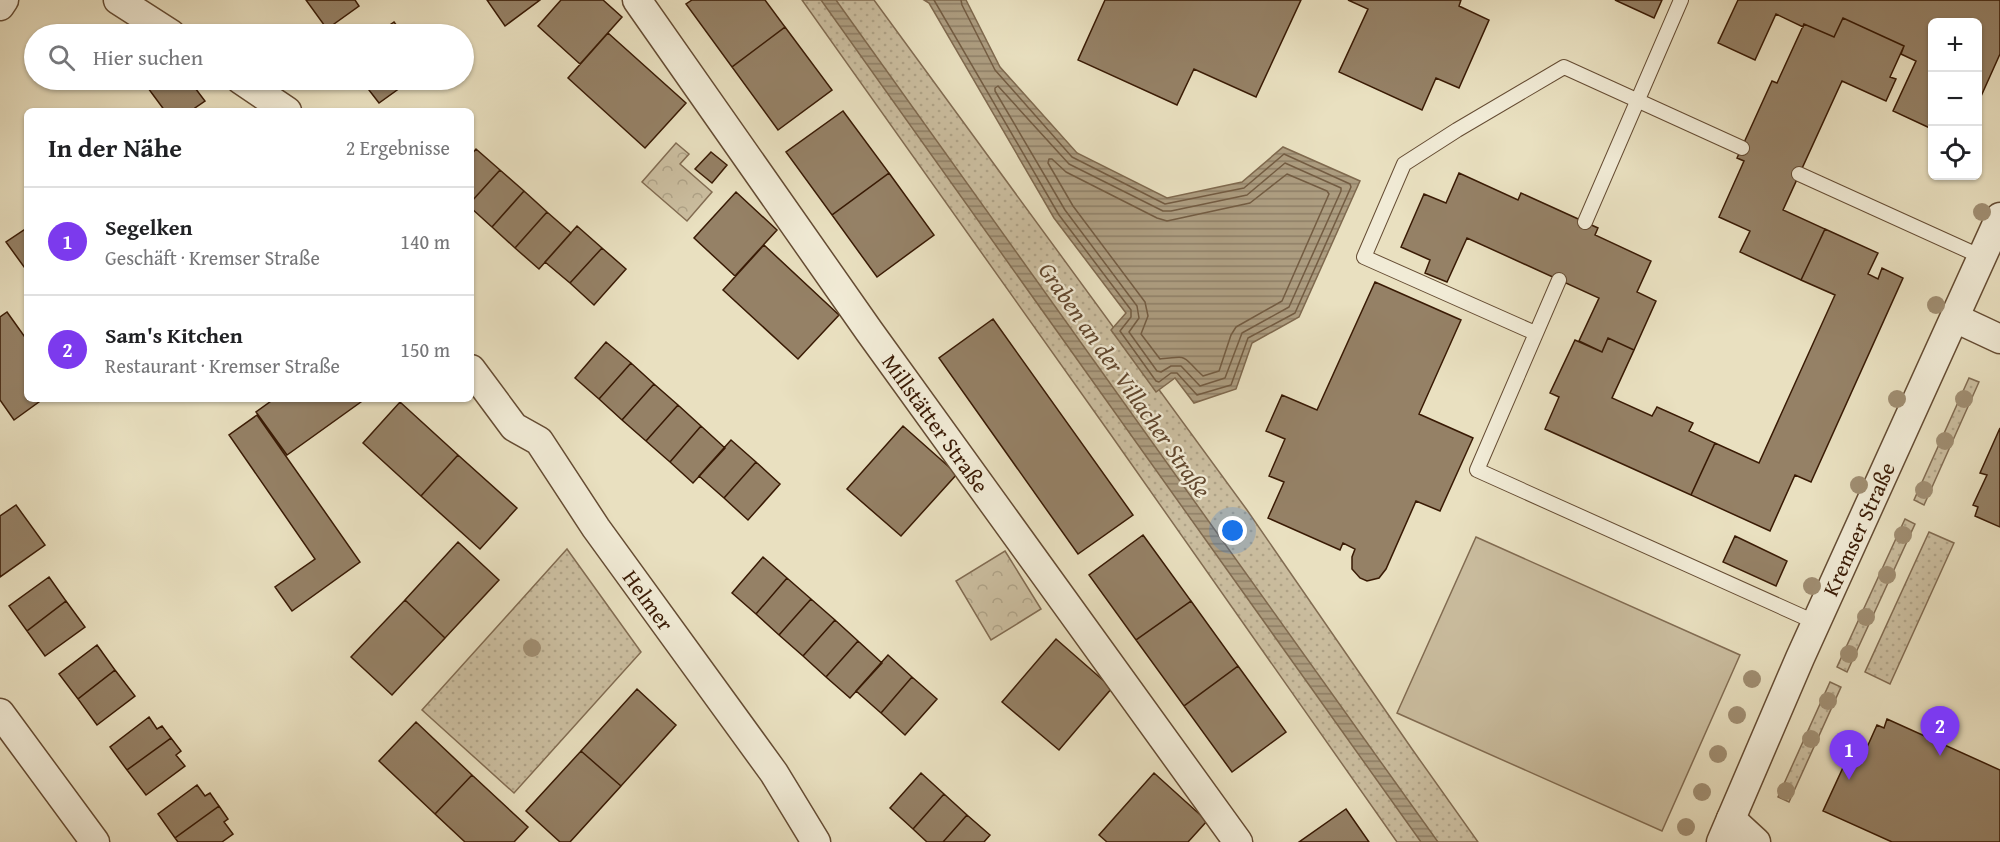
<!DOCTYPE html>
<html lang="de">
<meta charset="utf-8">
<style>
:root{--surface:#fff;--page:#f6f6f6;--text:#202124;--muted:#757577;--line:#e0e0e0;--accent:#7c3aed}
body{margin:0;font-family:"Gentium Book Plus",serif;background:var(--page);color:var(--text)}
.controls{position:absolute;right:18px;top:18px;display:grid;overflow:hidden;border-radius:9px;box-shadow:0 2px 4px #0004}
.controls button{width:54px;height:54px;display:grid;place-items:center;padding:0;border:0;border-bottom:2px solid var(--line);background:var(--surface);color:var(--text);font:30px sans-serif}
.you{position:absolute;left:1233px;top:531px;width:21px;height:21px;margin:-15px;border:4px solid #fff;border-radius:50%;background:#1a73e8;box-shadow:0 0 0 9px #1a73e833}
.badge{display:grid;place-items:center;width:39px;height:39px;border-radius:50%;background:var(--accent);color:#fff;font-size:20px;font-weight:700}
.pin{position:absolute;translate:-50% -50px;filter:drop-shadow(0 2px 3px #0008)}
.pin::after{content:'';position:absolute;top:32px;width:21px;height:18px;background:inherit;clip-path:polygon(0 0,100% 0,50% 100%)}
.list{margin:0;padding:0;list-style:none}
h2{display:flex;justify-content:space-between;align-items:center;height:78px;margin:0;padding:0 24px;font-size:26px}
h2 small{font-size:20px;font-weight:400;color:var(--muted)}
.list li{display:grid;grid-template-columns:39px 1fr auto;gap:18px;align-items:center;box-sizing:border-box;height:108px;padding:0 24px;border-top:2px solid var(--line)}
.list b{display:block;font-size:22px;white-space:nowrap}
.list p{margin:0;font-size:20px;white-space:nowrap;color:var(--muted)}
.list em{font-size:20px;font-style:normal;color:var(--muted)}
.icon{flex:none;width:33px;height:33px;fill:none;stroke:currentColor;stroke-width:2;stroke-linecap:round;stroke-linejoin:round}
.map{position:relative;flex:none;width:2000px;height:842px;overflow:hidden}
.search{position:absolute;background:var(--surface);box-shadow:0 2px 4px #0004;left:24px;top:24px;width:450px;height:66px;display:flex;align-items:center;gap:15px;box-sizing:border-box;padding:0 21px;border-radius:33px;color:var(--muted);font-size:22px}
.panel{position:absolute;background:var(--surface);box-shadow:0 2px 4px #0004;left:24px;top:108px;width:450px;height:294px;border-radius:9px}
.map>svg:first-child{display:block}
.grass{fill:url(#grass-dots);stroke:#826c52;stroke-width:1.5}
.park{fill:url(#park-crowns);stroke:#826c52;stroke-width:1.5}
.garden{fill:#cbbea0;stroke:#826c52;stroke-width:1.5}
.water{fill:url(#water-rules);stroke:#7f694e;stroke-width:1.5}
.lines{fill:none;stroke-linecap:round;stroke-linejoin:round}
.shore{stroke:#735c42;stroke-width:1.5}
.building{fill:#958166;stroke:#391a04;stroke-width:1.5}
.lane-casing{stroke:#654c33;stroke-width:16}
.street-casing{stroke:#654c33;stroke-width:31}
.lane{stroke:#f1ebd6;stroke-width:14}
.street{stroke:#f1ebd6;stroke-width:28}
.tree{fill:#a08e72}
.labels{text-anchor:middle;dominant-baseline:central;stroke-width:4.5;stroke-linejoin:round;paint-order:stroke}
.street-label{font-size:22px;fill:#391a04;stroke:#f1ebd6}
.water-label{font-size:24px;font-style:italic;fill:#62482f;stroke:#f1ebd6}
</style>
<div class="map">
<svg width="2000" height="842" viewBox="0 0 2000 842">
<defs>
<pattern id="grass-dots" width="8" height="8" patternUnits="userSpaceOnUse" patternTransform="scale(1.5)"><rect width="8" height="8" fill="#cbbea0"/><path d="M2 2h.1M6 6h.1" fill="none" stroke="#afa388" stroke-width="1.8" stroke-linecap="round"/></pattern>
<pattern id="park-crowns" width="20" height="18" patternUnits="userSpaceOnUse" patternTransform="scale(1.5)"><rect width="20" height="18" fill="#cbbea0"/><path d="M2 6a3 3 0 1 1 6 0M12 15a3 3 0 1 1 6 0" fill="none" stroke="#afa388"/></pattern>
<pattern id="water-rules" width="6" height="5" patternUnits="userSpaceOnUse" patternTransform="scale(1.5)"><rect width="6" height="5" fill="#ad9d80"/><path d="M0 2.5h6" fill="none" stroke="#8e7f67"/></pattern>
</defs>
<rect width="100%" height="100%" fill="#e9e0c0"/>
<filter id="stains"><feTurbulence type="fractalNoise" baseFrequency=".00333" numOctaves="4"/><feColorMatrix values="0 0 0 0 .2 0 0 0 0 .09 0 0 0 0 .02 0 0 0 .5 -.17"/></filter>
<radialGradient id="worn" r=".72"><stop offset=".6" stop-color="#630" stop-opacity="0"/><stop offset="1" stop-color="#630" stop-opacity=".3"/></radialGradient>
<path class="grass" d="M802,0H874L1247,510L1412,749L1478,842H1397L1111,435Z
M1969,378L1979,382L1924,505L1914,500Z
M1905,519L1915,524L1847,672L1837,667Z
M1929,532L1954,543L1890,684L1865,672Z
M567,549L641,652L514,793L422,710Z
M1830,682L1841,687L1789,802L1778,797Z"/>
<path class="park" d="M676,143L689,154L680,164L712,192L687,221L642,182Z
M1005,551L1041,609L991,640L956,581Z"/>
<path class="garden" d="M1476,537L1740,655L1662,831L1397,713Z"/>
<path class="water" d="M821,0H836L1438,842H1421Z
M924,0H966L1000,67L1077,153L1167,198L1242,182L1283,147L1360,181L1299,317L1252,343L1236,389L1194,403L1175,378L1156,392L1111,330L1126,313L1054,218L929,3Z"/>
<g class="lines">
<path class="shore" d="M934,0L1059,215L1131,310V317L1120,331L1156,381L1159,382L1171,373H1177L1197,395L1231,385L1248,338L1295,313L1351,187L1350,184L1284,154L1244,188L1165,204L1072,157L995,70L962,5L961,0
M998,86L1069,164L1163,211H1171L1247,195L1285,163L1341,188V191L1289,307L1242,333L1225,378L1200,386L1181,366H1171L1161,372L1157,371L1129,332L1139,318L1137,306L1065,210L995,91V88Z
M1049,159H1052L1066,172L1157,218L1167,221L1250,203L1287,174L1327,191L1329,194L1282,301L1236,327L1231,335L1219,371L1203,376C1181,356 1191,355 1160,359L1141,334L1148,316L1145,302L1073,206L1048,163Z"/>
</g>
<path class="building" d="M306,0H355L359,6L327,29Z
M487,0H540L505,26Z
M561,0H603L622,17L580,64L538,26Z
M692,0H765L785,27L732,67L686,4Z
M1105,0H1301L1256,97L1194,69L1177,105L1078,60Z
M1348,0H1461L1459,6L1489,20L1459,88L1436,78L1422,110L1339,72L1368,9Z
M1615,0H1662L1654,18Z
M1738,0H2000V54L1978,103V22H1932V129L1893,111L1916,61L1901,54L1904,46L1843,18L1834,37L1804,24L1803,27L1776,14L1755,60L1718,43Z
M1843,18L1904,46L1890,77L1896,79L1886,101L1842,81L1783,210L1825,229L1801,280L1740,252L1750,231L1719,217L1744,161L1737,158L1772,81L1777,83L1804,24L1834,37Z
M394,22L403,34H377Z
M785,27L832,90L778,130L732,67Z
M608,33L686,103L645,148L568,78Z
M151,80H189L205,101L195,108L197,111H165L145,84Z
M364,80H411L379,103L362,81Z
M843,111L889,173L832,215L786,152Z
M476,149L500,170L471,202V155Z
M711,152L727,165L712,183L695,169Z
M500,170L524,191L492,227L471,208V202Z
M889,173L934,235L877,277L832,215Z
M1459,173L1518,200L1521,193L1598,228L1595,235L1651,261L1637,292L1656,301L1634,350L1608,338L1602,352L1579,341L1599,298L1467,238L1447,282L1425,273L1430,260L1401,247L1424,194L1446,203Z
M524,191L547,212L515,248L492,227Z
M736,192L777,230L735,276L694,238Z
M547,212L571,233L539,269L515,248Z
M577,226L602,248L570,283L545,262Z
M27,228V271L6,242Z
M1825,229L1878,253L1868,274L1878,279L1882,268L1903,278L1811,482L1795,475L1770,531L1691,495L1715,443L1759,463L1835,295L1801,280Z
M764,245L839,315L798,359L723,290Z
M602,248L626,269L594,305L570,283Z
M1375,282L1461,320L1419,414L1473,438L1440,511L1416,501L1386,569L1379,578L1367,581L1360,578L1352,569V557L1355,549L1343,543L1340,550L1268,518L1284,482L1269,476L1285,439L1266,431L1282,395L1317,410Z
M7,312L27,340V399H43L14,420L0,400V317Z
M993,319L1133,515L1078,554L939,358Z
M1608,338L1634,350L1612,398L1652,416L1657,407L1693,423L1689,431L1715,443L1691,495L1545,429L1559,397L1550,393L1575,340L1602,352Z
M606,342L631,363L599,399L575,378Z
M631,363L654,384L622,420L599,399Z
M654,384L678,405L646,441L622,420Z
M274,399H365L287,455L256,412Z
M400,402L458,455L421,496L363,443Z
M678,405L701,426L670,462L646,441Z
M257,415L360,562L292,611L275,587L315,559L229,435Z
M701,426L725,448L693,483L670,462Z
M903,426L957,474L901,536L847,489Z
M2000,428V527L1975,516L1978,507L1973,505L1987,475L1980,473Z
M731,440L756,462L724,498L699,476Z
M458,455L517,508L480,549L421,496Z
M756,462L780,484L748,520L724,498Z
M16,505L45,545L0,577V516Z
M1143,535L1191,601L1136,640L1089,575Z
M1735,536L1787,561L1776,586L1723,562Z
M458,542L499,580L445,638L405,600Z
M763,557L787,578L756,614L732,593Z
M49,577L66,601L27,631L9,606Z
M787,578L811,599L779,635L756,614Z
M811,599L835,620L803,656L779,635Z
M405,600L445,638L392,695L351,657Z
M66,601L85,627L45,656L27,631Z
M1191,601L1238,666L1184,706L1136,640Z
M835,620L858,641L826,677L803,656Z
M1056,639L1112,688L1059,750L1002,702Z
M858,641L882,663L850,698L826,677Z
M97,645L115,670L78,699L59,674Z
M888,655L912,677L881,713L856,691Z
M1238,666L1286,732L1232,772L1184,706Z
M115,670L135,696L97,725L78,699Z
M912,677L937,699L905,735L881,713Z
M637,689L676,725L621,786L581,751Z
M149,717L157,729L162,726L171,738L127,770L110,747Z
M1887,719L2000,770V842H1892L1823,811L1852,748L1864,754L1877,725L1884,728Z
M416,722L472,775L435,814L379,761Z
M171,738L181,751L176,755L185,766L146,795L127,770Z
M581,751L621,786L570,842H560L526,811Z
M921,773L944,794L913,829L890,808Z
M1154,773L1207,821L1188,842H1107L1099,835Z
M472,775L528,827L514,842H465L435,814Z
M197,785L205,796L210,793L219,806L175,838L158,814Z
M944,794L967,815L943,842H927L913,829Z
M219,806L228,819L224,822L233,834L222,842H178L175,838Z
M1346,809L1369,842H1299Z
M967,815L990,835L984,842H943Z"/>
<g class="lines">
<g class="lane-casing">
<path id="lane" d="M1799,174L1982,257
M1585,222L1681,0
M1559,280L1477,470L1817,623
M1535,333L1364,257L1404,164L1457,130L1564,67L1742,148"/>
</g>
<g class="street-casing">
<g id="street">
<path d="M118,0L171,34"/>
<path id="s1" d="M637,0L869,331L1238,842"/>
<path d="M0,6L4,0"/>
<path d="M241,80L287,111"/>
<path d="M1955,318L2000,339"/>
<path id="s2" d="M471,369L514,427L539,441L596,528L774,773L816,842"/>
<path d="M0,713L95,842"/>
<path d="M1731,819L1756,842"/>
<path id="s3" d="M1721,842L1800,658L2000,217"/>
</g>
</g>
<use href="#lane" class="lane"/>
<use href="#street" class="street"/>
</g>
<g class="tree">
<circle cx="1982" cy="212" r="9"/>
<circle cx="1936" cy="305" r="9"/>
<circle cx="1897" cy="399" r="9"/>
<circle cx="1964" cy="399" r="9"/>
<circle cx="1945" cy="441" r="9"/>
<circle cx="1859" cy="485" r="9"/>
<circle cx="1924" cy="490" r="9"/>
<circle cx="1903" cy="535" r="9"/>
<circle cx="1887" cy="575" r="9"/>
<circle cx="1812" cy="586" r="9"/>
<circle cx="1866" cy="617" r="9"/>
<circle cx="532" cy="648" r="9"/>
<circle cx="1849" cy="654" r="9"/>
<circle cx="1752" cy="679" r="9"/>
<circle cx="1828" cy="701" r="9"/>
<circle cx="1737" cy="715" r="9"/>
<circle cx="1811" cy="739" r="9"/>
<circle cx="1718" cy="754" r="9"/>
<circle cx="1786" cy="791" r="9"/>
<circle cx="1702" cy="792" r="9"/>
<circle cx="1686" cy="827" r="9"/>
</g>
<g class="labels">
<g class="street-label">
<text stroke="none"><textPath href="#s1" startOffset="518">Millstätter Straße</textPath></text>
<text stroke="none"><textPath href="#s3" startOffset="342">Kremser Straße</textPath></text>
<text stroke="none"><textPath href="#s2" startOffset="294">Helmer</textPath></text>
</g>
<g class="water-label">
<text transform="translate(1125 380) rotate(55)">Graben an der Villacher Straße</text>
</g>
</g>
<rect width="100%" height="100%" filter="url(#stains)"/>
<rect width="100%" height="100%" fill="url(#worn)"/>
</svg>
<div class="controls">
<button>+</button>
<button>−</button>
<button><svg class="icon" aria-label="locate" viewBox="0 0 24 24"><circle cx="12" cy="12" r="6"/><path d="M12 2v4M12 18v4M2 12h4M18 12h4"/></svg></button>
</div>
<div class="you"></div>
<div class="pin badge" style="left:1849px;top:780px">1</div>
<div class="pin badge" style="left:1940px;top:756px">2</div>
<div class="search"><svg class="icon" aria-label="search" viewBox="0 0 24 24"><circle cx="10" cy="10" r="6"/><path d="M15 15l6 6"/></svg>Hier suchen</div>
<section class="panel">
<h2>In der Nähe<small>2 Ergebnisse</small></h2>
<ul class="list">
<li><span class="badge">1</span><div><b>Segelken</b><p>Geschäft · Kremser Straße</p></div><em>140 m</em></li>
<li><span class="badge">2</span><div><b>Sam's Kitchen</b><p>Restaurant · Kremser Straße</p></div><em>150 m</em></li>
</ul>
</section>
</div>
